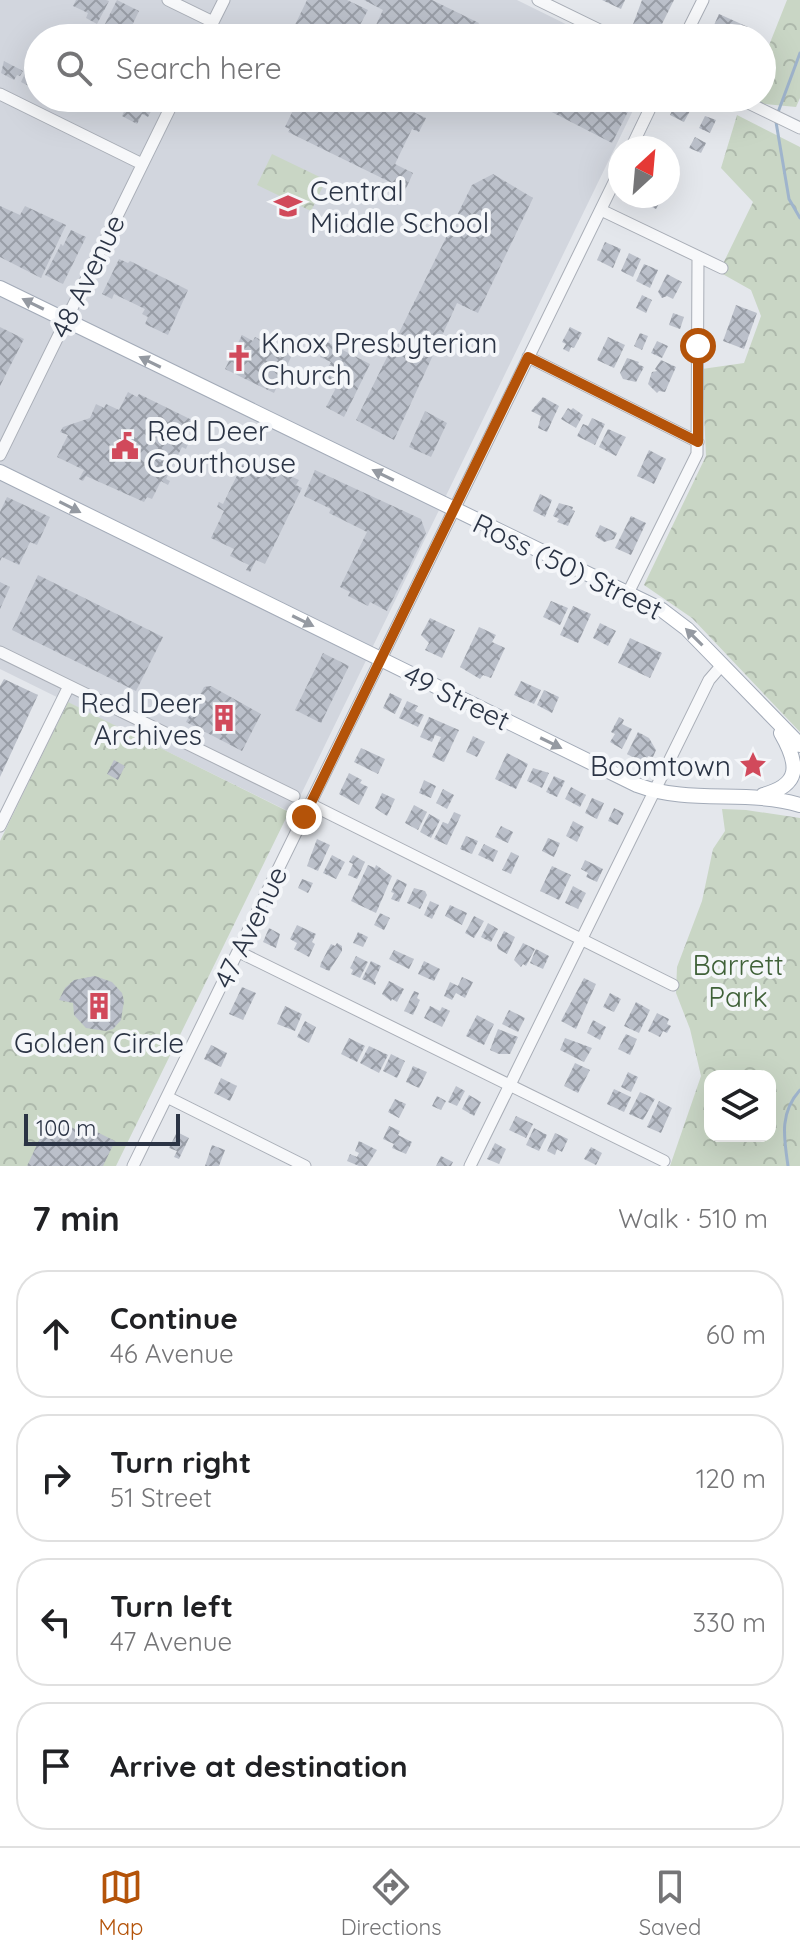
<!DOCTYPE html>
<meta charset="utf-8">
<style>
:root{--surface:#fff;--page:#f2f2f2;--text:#202124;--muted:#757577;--line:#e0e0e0;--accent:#b45309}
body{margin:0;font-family:Quicksand,sans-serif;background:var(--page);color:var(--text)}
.controls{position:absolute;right:24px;bottom:24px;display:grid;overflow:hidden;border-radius:16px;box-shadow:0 8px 32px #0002}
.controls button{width:72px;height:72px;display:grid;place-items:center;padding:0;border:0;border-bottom:2px solid var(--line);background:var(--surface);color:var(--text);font:40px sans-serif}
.compass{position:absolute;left:608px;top:136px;width:72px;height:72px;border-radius:50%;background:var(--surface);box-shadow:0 8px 32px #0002;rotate:26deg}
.scale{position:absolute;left:24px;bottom:20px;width:156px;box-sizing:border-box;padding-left:8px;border:4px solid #2b3445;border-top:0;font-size:22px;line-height:28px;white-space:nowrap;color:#2b3445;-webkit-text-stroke:6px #f4f6f9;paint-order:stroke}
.stop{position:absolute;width:24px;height:24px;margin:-18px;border:6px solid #b45309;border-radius:50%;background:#fff}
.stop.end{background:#b45309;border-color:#fff;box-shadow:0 2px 8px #0008}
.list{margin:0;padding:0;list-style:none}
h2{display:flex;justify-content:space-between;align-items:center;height:104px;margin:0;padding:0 32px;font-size:34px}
h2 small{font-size:26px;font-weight:400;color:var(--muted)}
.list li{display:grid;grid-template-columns:52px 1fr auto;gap:24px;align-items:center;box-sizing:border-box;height:128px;margin:0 16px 16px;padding:0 16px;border:2px solid var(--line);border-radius:32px}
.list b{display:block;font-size:30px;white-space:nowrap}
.list p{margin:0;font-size:26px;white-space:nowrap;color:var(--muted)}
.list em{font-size:26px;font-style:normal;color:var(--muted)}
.icon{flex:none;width:44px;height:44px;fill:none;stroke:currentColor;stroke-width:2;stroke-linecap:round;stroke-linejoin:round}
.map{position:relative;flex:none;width:800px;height:1166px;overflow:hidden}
.search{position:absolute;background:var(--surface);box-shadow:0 8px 32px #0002;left:24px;right:24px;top:24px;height:88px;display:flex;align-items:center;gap:20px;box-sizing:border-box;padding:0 28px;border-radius:44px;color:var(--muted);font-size:30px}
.sheet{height:680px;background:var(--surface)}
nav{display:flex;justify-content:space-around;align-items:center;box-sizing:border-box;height:112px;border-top:2px solid var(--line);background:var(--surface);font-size:22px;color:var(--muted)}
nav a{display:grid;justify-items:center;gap:4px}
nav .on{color:var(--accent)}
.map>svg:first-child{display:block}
.built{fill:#d2d6de}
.park{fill:url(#park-crowns);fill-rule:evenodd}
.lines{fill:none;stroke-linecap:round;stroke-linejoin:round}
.stream{stroke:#9fb4cc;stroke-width:3}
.building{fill:url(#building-cross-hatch)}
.minor-casing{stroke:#a9aeb7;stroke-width:13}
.major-casing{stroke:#a3abb8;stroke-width:16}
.minor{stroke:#f7f8fa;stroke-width:11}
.major{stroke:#fff;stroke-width:14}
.oneway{fill:#959aa2}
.route{stroke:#b45309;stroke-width:10}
.labels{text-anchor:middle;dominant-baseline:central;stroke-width:8;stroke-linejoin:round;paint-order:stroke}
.poi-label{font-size:28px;fill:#2b3445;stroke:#f4f6f9;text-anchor:start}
.street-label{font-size:28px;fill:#2b3445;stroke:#f4f6f9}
.park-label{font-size:28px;fill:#3f6138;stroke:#f4f6f9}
</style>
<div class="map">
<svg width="800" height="1166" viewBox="0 0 800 1166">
<defs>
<pattern id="park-crowns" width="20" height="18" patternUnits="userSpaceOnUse" patternTransform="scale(2)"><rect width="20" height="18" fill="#c9d6c5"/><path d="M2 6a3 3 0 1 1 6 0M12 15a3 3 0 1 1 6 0" fill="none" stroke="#adb8ab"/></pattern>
<pattern id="building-cross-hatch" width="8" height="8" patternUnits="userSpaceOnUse" patternTransform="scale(2)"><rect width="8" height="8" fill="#bbc0ca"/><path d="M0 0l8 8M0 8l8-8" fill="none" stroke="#989da6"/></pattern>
</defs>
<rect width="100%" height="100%" fill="#e4e7ec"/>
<path class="built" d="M0,0H517L594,38H38V98H639L292,813L0,669Z"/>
<path class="park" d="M787,0H800V98L796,107L745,102L747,98H762V63Z
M737,115L800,147V732L692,618L644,585L706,456L702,369L744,363L761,316L751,290L719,272L753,202L721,168Z
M272,154L326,180L311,211L257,185Z
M68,702L289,812L116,1166H0V841Z
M722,809L746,810L800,818V1166H670L701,1076L690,1029L676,993L677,967L702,901L713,849L725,831ZM710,1076H770V1136H710Z"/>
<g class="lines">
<path class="stream" d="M777,115L800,53
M776,122L789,199L800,218
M788,1166C784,1138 779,1113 800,1090"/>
</g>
<path class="building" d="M76,0H106L109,1L97,24L86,18L88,13L73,6Z
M117,0L139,11L127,36L105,24Z
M307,0H347L368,10L360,25L369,29L364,38H321L309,32L306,38L283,36L288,24L294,27Z
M364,0H432L479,23L471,38H391L393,33L376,25L383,10Z
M602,0H625L621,9Z
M642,0H674L655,38L632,27Z
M719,14L748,27L743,38H717L710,34Z
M4,61L23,71L20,76L17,75L14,80L1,73Z
M28,67L38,72V91L21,82Z
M117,98H158L148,117L142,114L137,124L122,116L126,107L115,102Z
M305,98H384L426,118L419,132L412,129L395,164L413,173L404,193L390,186L392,183L288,132L290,129L285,127L296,104L301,106Z
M544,98H635L612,143L540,106Z
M677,100L692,107L684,122L670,115Z
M705,116L716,120L710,133L699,128Z
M695,137L706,143L701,153L689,148Z
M493,174L533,198L478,313L457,303L394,440L356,420L472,185Z
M637,196H663L656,209L636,199Z
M0,206L20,215L25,206L66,225L41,278L0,257Z
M71,230L86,237L63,284L45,275L61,244L63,246Z
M605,242L621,249L613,268L597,260Z
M629,253L641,259L633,277L621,271Z
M119,259L128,263L130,261L188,290L168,335L145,324L148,317L142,314L145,309L114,294L112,299L102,294Z
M644,264L658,270L650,288L636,281Z
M667,274L682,282L673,299L667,296L662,298L658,292Z
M642,295L652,300L646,313L636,308Z
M736,305L757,313L744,349L723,341Z
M673,313L684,317L680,329L669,325Z
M0,327L24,339L0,386Z
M570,327L582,333L574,348L571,347L569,352L563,349L566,344L562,342Z
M640,333L648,336L642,350L634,346Z
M242,335L253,341L255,337L292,355L274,393L225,369Z
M608,337L625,345L614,368L597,360Z
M657,341L668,346L662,358L651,353Z
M327,342L370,364L344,417L326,407L338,384L323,376L331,362L320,357Z
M627,358L639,362L638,364L644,367L636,382L623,379L620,373Z
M661,360L676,367L665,392L659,391L657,393L648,384L652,372L657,371L655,369Z
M128,392L137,397L139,394L192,420L182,441L188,444L186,449L182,447L166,479L170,481L168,485L161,481L152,499L147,497L144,502L86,476L83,481L79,479L84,470L57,457L68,435L60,432L63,427L90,418L96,404L104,408L106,404L119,410Z
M543,397L559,406L547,432L538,428L541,416L531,411Z
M568,408L571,410L573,408L583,415L576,428L561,419Z
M425,411L447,423L431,457L409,447Z
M592,418L605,424L595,445L577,436L583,424L588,426Z
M608,429L626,437L616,456L599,447Z
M649,450L666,459L654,484L637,476Z
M247,455L269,466L270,462L286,470L284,473L299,480L296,485L302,488L265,564L256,560L250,572L246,570L249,565L230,556L234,549L211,538L224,511L217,507L219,502L223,504Z
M315,470L421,519L426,533L387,611L370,602L368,606L348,596L350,592L340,587L367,532L329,513L331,509L304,496Z
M540,494L552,500L545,517L533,511Z
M7,497L50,517L37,545L30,542L19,565L2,557L0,561V512Z
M559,503L573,507L572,510L575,511L568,526L557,522L559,519L553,516Z
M631,516L646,523L631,555L615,548Z
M600,525L617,533L614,539L604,542L595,536Z
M38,575L163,637L136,691L12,630Z
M0,582L10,587L0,609Z
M551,601L568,608L560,625L543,617Z
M573,606L591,614L578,643L560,635Z
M430,618L455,630L442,658L425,650L429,643L421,635Z
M600,623L616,631L608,646L593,638Z
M479,627L496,635L492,642L505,648L491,678L483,675L480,679L460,667Z
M630,638L662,653L650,678L618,663Z
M323,653L349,666L321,723L295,710Z
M4,679L38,695L0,777V686Z
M521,681L541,690L534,704L514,695Z
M211,686L261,714L242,751L186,722L204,687Z
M544,690L559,697L552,713L537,705Z
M390,693L402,699L395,714L383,708Z
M407,701L418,706L415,711L424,715L418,727L399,718Z
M429,717L459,730L444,762L432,757L441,737L435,735L432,742L420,737Z
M619,717L624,720L622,724L632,729L622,749L610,742L615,734L611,732Z
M638,732L649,738L656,750L653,757L648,756L645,764L627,754Z
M473,736L485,742L477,757L466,752Z
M361,748L385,759L378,774L354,762Z
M507,753L528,764L516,789L495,779Z
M114,760L125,766L118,780L107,774Z
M533,768L549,773L542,788L527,781Z
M349,773L362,780L360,783L368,787L359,805L339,794Z
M554,776L565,781L557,797L546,792Z
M424,780L436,786L431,798L419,793Z
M571,787L586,795L580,807L565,799Z
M443,789L454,795L447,809L436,803Z
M382,793L395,799L387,816L375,808Z
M592,798L604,803L597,819L585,813Z
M414,805L427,812L418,830L405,823Z
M614,808L624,813L618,825L608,821Z
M454,812L461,815L447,845L434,839L443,822L448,824Z
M429,814L440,820L431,838L420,832Z
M573,821L584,827L577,842L566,836Z
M501,826L513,832L508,843L495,837Z
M466,836L478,841L472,854L460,849Z
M548,838L560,843L554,857L542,851Z
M317,839L330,845L318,871L307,866Z
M484,844L498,851L493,862L478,855Z
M511,852L519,856L511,874L502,870Z
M332,855L345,862L336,879L323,873Z
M353,855L365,862L357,879L348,875L353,864L349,862Z
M585,860L603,869L597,882L586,877L588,873L581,869Z
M368,865L375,868L376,865L392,876L376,913L351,901Z
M552,866L571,875L559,900L540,891Z
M302,879L313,883L308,893L298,888Z
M397,879L407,884L399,902L391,899L394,893L391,892Z
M573,886L586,893L578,909L565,903Z
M414,888L425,891L427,895L420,909L407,903Z
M430,901L439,905L432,919L424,915Z
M450,905L467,913L462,925L445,916Z
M380,913L390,918L384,930L374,925Z
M474,916L484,921L474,938L465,933Z
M488,923L498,929L491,942L481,937Z
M297,925L316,934L312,942L315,944L309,957L294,949L297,943L290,939Z
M269,928L280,934L276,948L263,942Z
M504,931L515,937L507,954L498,949L497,945Z
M358,932L368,937L363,947L353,943Z
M337,943L342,946V951L329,971L320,967L321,963L331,944L335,946Z
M523,943L535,949L526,966L523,964L521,967L514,960Z
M536,949L549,956L543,969L530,963Z
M394,950L414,959L409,969L389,959Z
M356,956L368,962L360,978L351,974L353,970L350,968Z
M371,961L381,966L374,981L376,982L375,985L362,979Z
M424,961L440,969L434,981L418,974Z
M95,976L112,982L122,993L124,1001L121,1020L113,1029L106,1031L86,1028L74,1015L73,1003L59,1000L65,988L74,980Z
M462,977L473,982L465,998L456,993L452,1000L444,996L450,982L458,986Z
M584,978L596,984L576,1029L561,1021Z
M389,981L404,989L397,1002L392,999L391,1001L382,994Z
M242,987L256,993L243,1020L229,1014Z
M414,991L419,993L417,998L420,1000L413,1015L404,1011Z
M610,993L621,999L614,1012L603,1007Z
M636,1002L650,1010L639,1033L624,1026Z
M285,1006L302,1014L295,1031L277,1024Z
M430,1006L440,1011L442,1007L450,1011L442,1027L424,1018Z
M509,1010L525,1018L518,1032L502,1024Z
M657,1013L669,1019L667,1024L671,1026L667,1033L663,1031L660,1037L648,1031Z
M477,1015L494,1024L484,1045L466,1036Z
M593,1020L606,1027L600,1040L587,1033Z
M305,1021L316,1027L309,1043L297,1037Z
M498,1029L518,1037L510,1054H499L490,1050Z
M626,1034L637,1039L630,1055L618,1049Z
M349,1038L365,1046L357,1062L341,1054Z
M565,1038L592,1048L584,1062L560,1050Z
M211,1045L227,1053L221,1067L204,1059Z
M369,1046L388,1055L379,1073L360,1063Z
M391,1054L405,1061L397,1078L383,1071Z
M575,1063L590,1070L578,1093L564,1086Z
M413,1066L427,1072L419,1088L406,1082Z
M628,1072L638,1077L631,1092L621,1087Z
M221,1078L237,1086L230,1101L214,1093Z
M456,1086L465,1091L457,1106L448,1102Z
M614,1089L631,1097L624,1112L607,1104Z
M640,1092L655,1099L643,1120L629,1114Z
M469,1095L481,1102L474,1116L462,1109Z
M437,1096L446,1101L441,1110L432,1106Z
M395,1099L406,1104L399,1118L388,1112Z
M659,1101L672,1108L661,1133L647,1127Z
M516,1116L533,1124L526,1138L509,1130Z
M50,1117L92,1137L95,1131L115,1141L103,1166H27Z
M389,1126L400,1131L398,1135L412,1142L406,1154L392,1148L394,1144L383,1139Z
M534,1128L547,1135L539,1151L526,1145Z
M177,1132L189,1138L179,1159L174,1157L177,1151L169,1148Z
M555,1133L568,1139L562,1152L557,1149L555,1155L547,1151Z
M359,1141L377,1150L367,1166H359L347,1161L350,1154L357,1157L359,1153L355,1151Z
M495,1143L506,1149L499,1164L487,1159Z
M212,1145L225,1150L219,1166H205Z
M591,1147L602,1153L596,1165L584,1159Z
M441,1156L453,1162L451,1166H436Z"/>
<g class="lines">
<g class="minor-casing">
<path id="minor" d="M168,0L213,22
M538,0L616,38
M205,38L224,0
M684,38L703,0
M0,94L142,164
M738,98L800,128
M631,148L655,98
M601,210L722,268
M528,357L698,442
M0,455L175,98
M628,593L697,454L698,257
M0,652L294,796
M310,804L673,985
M0,826L69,686
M239,952L664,1161
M167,1097L305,1166
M133,1166L620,170
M470,1166L709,680L722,665"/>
</g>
<g class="major-casing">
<path id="major" d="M0,288L662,610L687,629L800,745
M0,472L637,785C690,805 747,789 800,805
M763,795C800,785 800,766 781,733"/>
</g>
<use href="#minor" class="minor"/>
<use href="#major" class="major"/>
</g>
<defs><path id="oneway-solid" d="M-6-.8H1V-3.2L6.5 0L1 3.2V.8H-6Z" transform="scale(2)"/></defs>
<g class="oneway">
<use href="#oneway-solid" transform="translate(33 304) rotate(-154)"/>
<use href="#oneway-solid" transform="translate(150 362) rotate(-154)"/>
<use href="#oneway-solid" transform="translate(383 475) rotate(-154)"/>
<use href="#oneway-solid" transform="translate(70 507) rotate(27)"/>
<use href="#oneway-solid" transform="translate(303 621) rotate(26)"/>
<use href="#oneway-solid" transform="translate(694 637) rotate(-135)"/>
<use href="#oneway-solid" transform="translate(551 743) rotate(26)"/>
</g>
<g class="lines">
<path class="route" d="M304,817L528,357L698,442V346"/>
</g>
<defs>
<g id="school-bare" transform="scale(2.16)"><path d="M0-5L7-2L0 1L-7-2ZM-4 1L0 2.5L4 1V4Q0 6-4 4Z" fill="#d1495b" stroke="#f4f6f9" stroke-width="2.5" paint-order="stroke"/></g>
<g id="church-bare" transform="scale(2.16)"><path d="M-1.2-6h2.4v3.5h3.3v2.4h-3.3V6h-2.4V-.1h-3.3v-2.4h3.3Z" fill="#d1495b" stroke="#f4f6f9" stroke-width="2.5" paint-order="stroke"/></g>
<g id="civic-bare" transform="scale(2.16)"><path d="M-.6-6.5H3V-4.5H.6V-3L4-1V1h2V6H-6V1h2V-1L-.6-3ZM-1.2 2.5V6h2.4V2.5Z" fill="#d1495b" stroke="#f4f6f9" stroke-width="2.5" paint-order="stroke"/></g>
<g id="building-bare" transform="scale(2.16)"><path d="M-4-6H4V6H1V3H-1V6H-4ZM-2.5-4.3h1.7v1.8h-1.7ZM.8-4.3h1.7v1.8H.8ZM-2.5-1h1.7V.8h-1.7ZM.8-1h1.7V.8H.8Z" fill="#d1495b" stroke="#f4f6f9" stroke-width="2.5" paint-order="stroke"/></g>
<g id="sight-bare" transform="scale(2.16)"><path d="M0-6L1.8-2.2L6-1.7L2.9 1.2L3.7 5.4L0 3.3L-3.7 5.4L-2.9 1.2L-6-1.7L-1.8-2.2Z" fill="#d1495b" stroke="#f4f6f9" stroke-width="2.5" paint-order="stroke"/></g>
</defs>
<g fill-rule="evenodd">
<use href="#school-bare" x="288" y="206"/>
<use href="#church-bare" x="239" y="358"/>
<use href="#civic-bare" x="125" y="446"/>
<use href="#building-bare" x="224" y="718"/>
<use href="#sight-bare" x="753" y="765"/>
<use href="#building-bare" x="99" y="1006"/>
</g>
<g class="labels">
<g class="poi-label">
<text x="310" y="190">Central<tspan x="310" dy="32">Middle School</tspan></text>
<text x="261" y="342">Knox Presbyterian<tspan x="261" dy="32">Church</tspan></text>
<text x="147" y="430">Red Deer<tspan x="147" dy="32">Courthouse</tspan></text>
<text x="202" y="702" text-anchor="end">Red Deer<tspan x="202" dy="32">Archives</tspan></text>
<text x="731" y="765" text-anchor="end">Boomtown</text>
<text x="99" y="1042" text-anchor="middle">Golden Circle</text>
</g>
<g class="street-label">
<text transform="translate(87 276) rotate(-64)">48 Avenue</text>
<text transform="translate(568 566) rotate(26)">Ross (50) Street</text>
<text transform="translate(457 697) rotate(26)">49 Street</text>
<text transform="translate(250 927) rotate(-64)">47 Avenue</text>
</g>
<g class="park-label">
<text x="738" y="964">Barrett<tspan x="738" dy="32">Park</tspan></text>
</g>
</g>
</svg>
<div class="controls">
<button><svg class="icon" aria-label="layers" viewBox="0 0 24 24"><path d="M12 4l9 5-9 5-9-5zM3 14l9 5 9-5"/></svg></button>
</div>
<svg class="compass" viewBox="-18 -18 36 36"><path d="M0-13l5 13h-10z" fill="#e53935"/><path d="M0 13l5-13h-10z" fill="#757577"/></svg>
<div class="scale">100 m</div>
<div class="stop" style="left:698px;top:346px"></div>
<div class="stop end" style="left:304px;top:817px"></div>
<div class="search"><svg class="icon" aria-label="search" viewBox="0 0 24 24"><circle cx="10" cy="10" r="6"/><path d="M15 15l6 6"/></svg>Search here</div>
</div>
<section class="sheet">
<h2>7 min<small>Walk · 510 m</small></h2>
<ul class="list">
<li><svg class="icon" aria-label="ahead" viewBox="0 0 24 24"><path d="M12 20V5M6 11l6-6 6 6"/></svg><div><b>Continue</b><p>46 Avenue</p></div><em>60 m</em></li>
<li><svg class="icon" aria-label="right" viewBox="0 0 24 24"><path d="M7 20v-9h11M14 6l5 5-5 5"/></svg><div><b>Turn right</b><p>51 Street</p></div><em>120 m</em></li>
<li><svg class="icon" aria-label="left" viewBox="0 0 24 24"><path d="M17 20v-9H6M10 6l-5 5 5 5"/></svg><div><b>Turn left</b><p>47 Avenue</p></div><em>330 m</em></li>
<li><svg class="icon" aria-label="arrive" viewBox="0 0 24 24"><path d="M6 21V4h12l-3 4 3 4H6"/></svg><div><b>Arrive at destination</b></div></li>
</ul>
</section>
<nav>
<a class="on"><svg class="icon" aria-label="map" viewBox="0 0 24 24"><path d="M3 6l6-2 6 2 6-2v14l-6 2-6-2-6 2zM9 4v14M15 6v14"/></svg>Map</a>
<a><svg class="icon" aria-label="directions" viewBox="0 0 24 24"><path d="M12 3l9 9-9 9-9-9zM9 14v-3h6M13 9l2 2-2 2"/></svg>Directions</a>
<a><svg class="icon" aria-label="saved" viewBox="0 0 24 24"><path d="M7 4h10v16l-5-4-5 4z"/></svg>Saved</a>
</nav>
